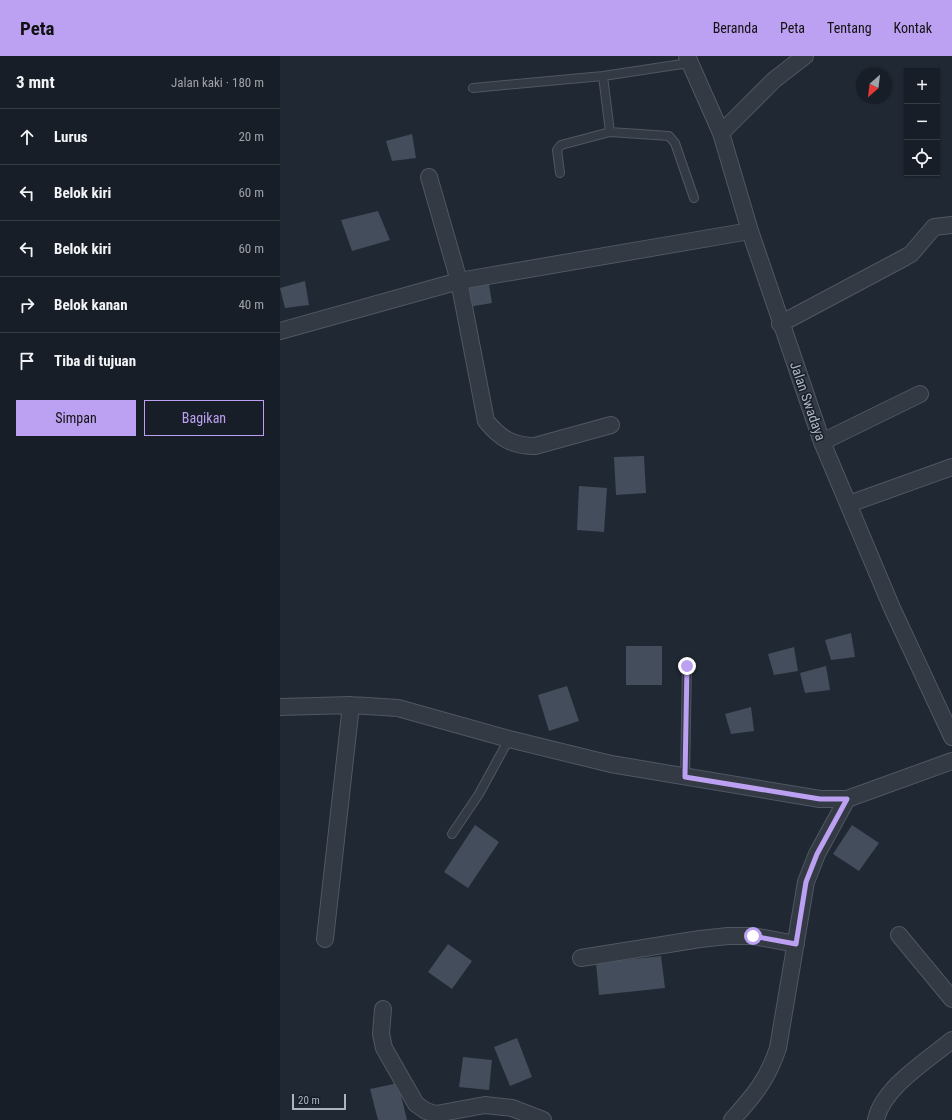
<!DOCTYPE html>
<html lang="id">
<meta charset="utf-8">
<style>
:root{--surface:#181e27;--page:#21272f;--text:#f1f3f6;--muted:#9fa2a7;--line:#363c44;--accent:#bca0f2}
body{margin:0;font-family:"Roboto Condensed",sans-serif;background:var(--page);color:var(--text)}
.controls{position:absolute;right:12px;top:12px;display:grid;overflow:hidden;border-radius:0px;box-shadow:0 1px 3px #0004}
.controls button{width:36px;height:36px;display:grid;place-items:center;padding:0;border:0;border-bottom:1px solid var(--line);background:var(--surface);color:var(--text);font:20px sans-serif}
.compass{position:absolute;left:576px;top:12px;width:36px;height:36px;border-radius:50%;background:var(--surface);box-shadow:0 1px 3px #0004;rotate:208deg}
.scale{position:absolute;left:12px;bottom:10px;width:54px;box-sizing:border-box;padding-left:4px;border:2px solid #acb4c2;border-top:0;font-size:11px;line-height:14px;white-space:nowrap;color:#acb4c2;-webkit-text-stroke:3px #181f29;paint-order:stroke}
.stop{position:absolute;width:12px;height:12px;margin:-9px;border:3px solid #bca0f2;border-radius:50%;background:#fff}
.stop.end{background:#bca0f2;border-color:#fff;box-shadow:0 1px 4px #0008}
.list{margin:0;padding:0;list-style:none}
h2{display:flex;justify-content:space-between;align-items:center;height:52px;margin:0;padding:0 16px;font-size:17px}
h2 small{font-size:13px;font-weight:400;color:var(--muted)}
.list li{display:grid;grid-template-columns:26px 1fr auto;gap:12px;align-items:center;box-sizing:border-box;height:56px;padding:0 16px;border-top:1px solid var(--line)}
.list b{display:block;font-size:15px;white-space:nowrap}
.list em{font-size:13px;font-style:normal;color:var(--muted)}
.actions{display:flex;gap:8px;padding:12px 16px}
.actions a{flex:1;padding:9px 0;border:1px solid var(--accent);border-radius:0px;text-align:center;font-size:14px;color:var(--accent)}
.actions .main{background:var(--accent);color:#111}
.icon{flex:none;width:22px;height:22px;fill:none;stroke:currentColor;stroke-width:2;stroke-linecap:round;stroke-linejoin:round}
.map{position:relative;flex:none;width:672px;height:1064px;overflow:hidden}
header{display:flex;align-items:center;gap:24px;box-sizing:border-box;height:56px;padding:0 20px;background:var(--accent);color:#111}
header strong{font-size:19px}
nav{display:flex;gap:22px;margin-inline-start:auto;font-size:14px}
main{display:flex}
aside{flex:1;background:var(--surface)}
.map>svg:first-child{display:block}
.building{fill:#434d5b}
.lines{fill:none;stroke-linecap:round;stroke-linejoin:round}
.lane-casing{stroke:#505763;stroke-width:10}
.street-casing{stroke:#505763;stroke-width:18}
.lane{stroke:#333a44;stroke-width:8}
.street{stroke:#333a44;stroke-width:16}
.route{stroke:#bca0f2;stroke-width:5}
.labels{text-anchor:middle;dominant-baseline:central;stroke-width:3;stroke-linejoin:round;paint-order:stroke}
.street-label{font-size:14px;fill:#acb4c2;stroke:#181f29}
</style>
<header>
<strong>Peta</strong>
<nav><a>Beranda</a><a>Peta</a><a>Tentang</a><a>Kontak</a></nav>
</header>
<main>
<aside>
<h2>3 mnt<small>Jalan kaki · 180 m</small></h2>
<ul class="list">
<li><svg class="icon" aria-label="ahead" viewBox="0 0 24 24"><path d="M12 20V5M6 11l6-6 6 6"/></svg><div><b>Lurus</b></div><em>20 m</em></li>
<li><svg class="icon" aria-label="left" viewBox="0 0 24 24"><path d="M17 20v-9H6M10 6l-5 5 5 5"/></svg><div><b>Belok kiri</b></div><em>60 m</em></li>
<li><svg class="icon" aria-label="left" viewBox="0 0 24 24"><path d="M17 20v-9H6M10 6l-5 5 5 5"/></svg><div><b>Belok kiri</b></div><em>60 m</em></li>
<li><svg class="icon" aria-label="right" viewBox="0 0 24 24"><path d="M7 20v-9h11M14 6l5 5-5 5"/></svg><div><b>Belok kanan</b></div><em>40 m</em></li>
<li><svg class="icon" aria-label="arrive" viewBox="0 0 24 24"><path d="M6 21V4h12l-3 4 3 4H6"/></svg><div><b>Tiba di tujuan</b></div></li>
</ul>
<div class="actions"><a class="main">Simpan</a><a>Bagikan</a></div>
</aside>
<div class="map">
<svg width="672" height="1064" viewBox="0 0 672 1064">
<rect width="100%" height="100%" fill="#202834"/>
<path class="building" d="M132,78L136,102L112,105L106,85Z
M98,155L110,184L72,195L61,164Z
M208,223L212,247L188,251L182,230Z
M25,225L29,249L5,252L0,232Z
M364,400L366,437L336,439L334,401Z
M299,430L327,432L324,476L297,474Z
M571,577L575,601L551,604L545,584Z
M346,590H382V629H346Z
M514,591L518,615L494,619L488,598Z
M546,610L550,634L525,637L520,617Z
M287,630L299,665L269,675L258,639Z
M471,651L474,675L451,678L445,658Z
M195,769L219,786L188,832L164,816Z
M572,769L599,787L579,815L553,798Z
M168,888L192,905L172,933L148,916Z
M381,900L385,932L319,939L316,907Z
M237,982L252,1021L230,1030L214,991Z
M183,1001L212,1004L209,1034L179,1031Z
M118,1027L127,1064H98L90,1033Z"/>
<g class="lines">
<g class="lane-casing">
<path id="lane" d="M193,32L323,20L409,7
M330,76L389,80L395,87L414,142
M280,117L277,94L281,89L330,76L323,20
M405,721L407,610
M172,778L199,738L229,683"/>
</g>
<g class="street-casing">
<path id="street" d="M407,0L441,77L470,175L542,386L612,552L672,681
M441,77L494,24L525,0
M149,121L179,225L206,365C220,382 232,390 255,390L331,369
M500,268L622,203L631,198L654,171L672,169
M0,275L179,225L470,175
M542,386L640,338
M569,448L672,411
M0,651L71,649L118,652L229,683L331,708L540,743H567L672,705
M619,879L672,943
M45,883L71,649
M301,902L420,883L448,880H473L516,888
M103,953L101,978L104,992L136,1048L146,1055L156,1058L205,1049L232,1052L263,1064
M452,1064C474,1039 487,1025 498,992L526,826L537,798L567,743
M596,1064C602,1032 648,1004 672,984"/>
</g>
<use href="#lane" class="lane"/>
<use href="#street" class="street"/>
</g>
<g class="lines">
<path class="route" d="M407,610L405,721L540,743H567L537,798L526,826L516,888L473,880"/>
</g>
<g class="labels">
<g class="street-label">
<text transform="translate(528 345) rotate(71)">Jalan Swadaya</text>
</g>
</g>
</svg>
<div class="controls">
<button>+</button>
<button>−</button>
<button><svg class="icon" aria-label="locate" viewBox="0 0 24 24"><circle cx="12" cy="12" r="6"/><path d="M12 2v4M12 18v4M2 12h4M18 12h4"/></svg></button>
</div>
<svg class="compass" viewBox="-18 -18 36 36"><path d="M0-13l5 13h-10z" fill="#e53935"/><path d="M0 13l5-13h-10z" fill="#9fa2a7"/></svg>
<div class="scale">20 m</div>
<div class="stop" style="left:473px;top:880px"></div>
<div class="stop end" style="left:407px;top:610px"></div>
</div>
</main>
